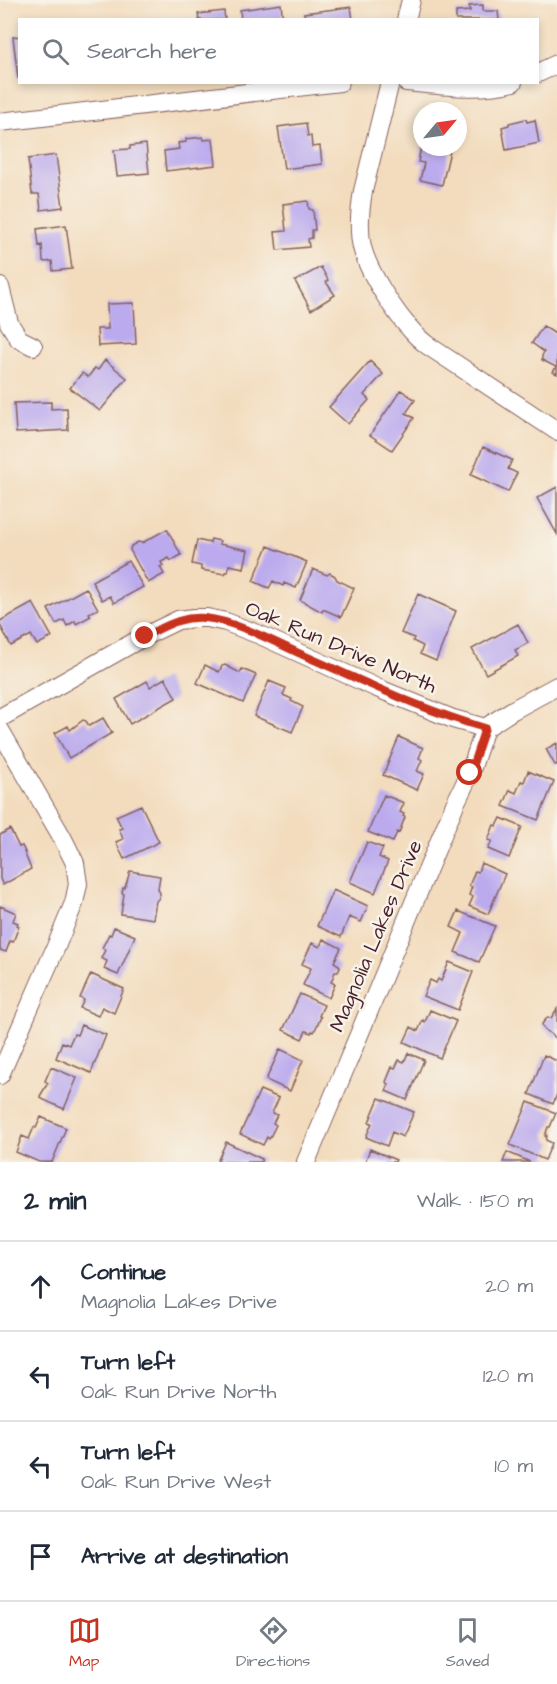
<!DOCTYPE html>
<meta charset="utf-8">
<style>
:root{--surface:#fff;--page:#f6f6f7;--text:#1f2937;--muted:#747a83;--line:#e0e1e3;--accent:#c8321e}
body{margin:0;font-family:"Architects Daughter",sans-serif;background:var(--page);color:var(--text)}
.compass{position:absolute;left:413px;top:102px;width:54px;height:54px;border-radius:50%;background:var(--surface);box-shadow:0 3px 9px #0003;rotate:61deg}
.stop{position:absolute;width:18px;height:18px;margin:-14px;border:4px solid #c8321e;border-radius:50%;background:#fff}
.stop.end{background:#c8321e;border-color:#fff;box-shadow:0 2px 6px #0008}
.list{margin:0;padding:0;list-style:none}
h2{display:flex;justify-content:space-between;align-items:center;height:78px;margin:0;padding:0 24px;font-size:26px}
h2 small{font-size:20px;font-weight:400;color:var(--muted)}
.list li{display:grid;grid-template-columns:39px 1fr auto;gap:18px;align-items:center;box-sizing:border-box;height:90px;padding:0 24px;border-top:2px solid var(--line)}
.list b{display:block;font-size:22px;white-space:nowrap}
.list p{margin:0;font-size:20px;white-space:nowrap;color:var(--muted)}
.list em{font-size:20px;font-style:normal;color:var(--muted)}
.icon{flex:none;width:33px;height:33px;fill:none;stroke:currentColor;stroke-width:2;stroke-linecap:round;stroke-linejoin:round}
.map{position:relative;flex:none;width:557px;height:1162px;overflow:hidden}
.search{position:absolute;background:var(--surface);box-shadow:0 3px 9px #0003;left:18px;right:18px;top:18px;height:66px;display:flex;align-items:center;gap:15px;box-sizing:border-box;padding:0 21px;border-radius:0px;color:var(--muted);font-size:22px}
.sheet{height:438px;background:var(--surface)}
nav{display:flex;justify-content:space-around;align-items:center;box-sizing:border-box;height:84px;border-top:2px solid var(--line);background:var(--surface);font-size:16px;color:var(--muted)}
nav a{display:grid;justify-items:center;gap:3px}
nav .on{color:var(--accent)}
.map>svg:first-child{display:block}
.building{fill:#bbabee}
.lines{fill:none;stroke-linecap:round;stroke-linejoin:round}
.minor-casing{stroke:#85615e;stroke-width:20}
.minor{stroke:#fff;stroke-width:18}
.route{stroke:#c8321e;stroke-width:8}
.labels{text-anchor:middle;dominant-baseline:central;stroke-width:5;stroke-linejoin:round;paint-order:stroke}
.street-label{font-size:21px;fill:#4a1f2b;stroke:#f7f3e8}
</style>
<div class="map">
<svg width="557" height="1162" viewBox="0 0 557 1162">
<rect width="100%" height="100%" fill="#f7f3e8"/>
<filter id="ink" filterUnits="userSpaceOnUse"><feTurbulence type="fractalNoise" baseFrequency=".0167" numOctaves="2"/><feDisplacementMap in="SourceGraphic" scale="12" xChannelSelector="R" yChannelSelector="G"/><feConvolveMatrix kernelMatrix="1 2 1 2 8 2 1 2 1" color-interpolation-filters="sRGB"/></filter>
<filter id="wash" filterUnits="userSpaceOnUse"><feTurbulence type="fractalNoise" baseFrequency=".008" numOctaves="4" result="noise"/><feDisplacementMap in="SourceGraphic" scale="24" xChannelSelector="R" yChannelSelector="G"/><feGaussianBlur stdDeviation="1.35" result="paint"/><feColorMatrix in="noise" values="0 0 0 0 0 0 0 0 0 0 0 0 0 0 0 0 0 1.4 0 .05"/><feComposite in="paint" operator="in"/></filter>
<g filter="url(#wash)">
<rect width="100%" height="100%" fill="#f3dcbd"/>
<g id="blocks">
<path class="building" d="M281,4L283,20H241L240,10Z
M483,5V11H498L499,20H456V12L470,11L469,6Z
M351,7L353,20H305L304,13Z
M224,11L225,20H199L198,14Z
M20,36V78H18L13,37Z
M526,119L527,122L535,120L539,143L506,150L502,127L509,125V123Z
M306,123L308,136H311L312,147L320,146L322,164L284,169L278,127Z
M203,137L204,140L213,139L216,165L166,171L164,151L179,149L178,143L186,142V139Z
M146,144L149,173L117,176L114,150L130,149V146Z
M421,147H451L442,185L420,180L424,163L418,162Z
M56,155L63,207L41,210L39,194H32L28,159Z
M308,201L309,209L313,210L315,230H312V238L308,239L309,247L277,250L275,232L286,231L283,204Z
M66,225L72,269L53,271L52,261L45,262L43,261L42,245L39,246L37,229Z
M321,267L328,280L326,282L335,295L311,310L295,281Z
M134,303L136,344L98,346L97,329H108L107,304Z
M543,326L557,335V374L553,372L556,367L542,360V356L544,352L532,343Z
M105,360L127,378L100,411L70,388L82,373L88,377L95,368L98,370Z
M370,361L383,374L364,395L369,400L348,424L329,407Z
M401,390L415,400L406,413L414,418L392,450L370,435Z
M51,402V409L67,408L68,430L16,433L14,403Z
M483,447L512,460L508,469L517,473L508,492L471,475Z
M557,487V534L537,498Z
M167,529L181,555L171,561L169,558L161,562L163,566L160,567L164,574L148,583L130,550L131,546L138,542L142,543Z
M211,539L220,541L219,544L248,550L244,568L229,565L228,572H226L225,574L201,570V566L192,564L197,540L210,543Z
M268,546L307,562L296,588L284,583L283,586L273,581L269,588L253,581Z
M128,561L143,587L114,603L110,596L102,600L92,581Z
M313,569L327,575L330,573L335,576L337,580L354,588L341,617L323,609L322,612L300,600Z
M86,588L98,609L89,613L91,616L76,624L75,621L67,626L64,620L56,624L48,609Z
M418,594L456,611L436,661L420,654L423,646L413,641L414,638L401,633Z
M33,603L52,637L37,645L31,635L11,646L0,625V621Z
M518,624L528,643L515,650L518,656L486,674L472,649Z
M205,665L219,672L222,666L225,665L240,673L242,669L256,675L243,703L197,683Z
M165,678L176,698L130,724L116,699L147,681L150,687Z
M269,681L286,688L283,695L292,699L291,701L303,707L292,732L254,716Z
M103,718L112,733L69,758L55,733L68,726L70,730L83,720L86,721L89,726Z
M399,737L423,748L419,758L422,760L417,771L424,774L417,790L383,775Z
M557,743V765H555L546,749Z
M528,771L554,782L538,820L503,806L510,790L516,793L521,781L524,782Z
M384,795L404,803L400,812L404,814L403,816L405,817L399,833L397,832L393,842L368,832Z
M141,805L159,842L124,859L116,842L123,839L119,829L122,828L116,816Z
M501,818L522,827L509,858L488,849L492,841L488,840L494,825L497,826Z
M10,829L19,847L22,846L25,852H24L31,869L3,885L0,879V835Z
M367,842L383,848L379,857L388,861L375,893L350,882Z
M481,863L505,874L488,914L469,906L473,897L469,895L472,887L469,886L475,871L478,872Z
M130,871L160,876L158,889L160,893L159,898L156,901L153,919L121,914L124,894L122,893L123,888H125Z
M333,890L368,906L361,922L349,917L341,937L317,926Z
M0,906L16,913L13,921L18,923L17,925L19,926L13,942L10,941L6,952L0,950Z
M458,911L495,926L479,962L455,952L463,933L451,927Z
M114,927L135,936L118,975L104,969L107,961L101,958L105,950L102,948L109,934L111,935Z
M323,939L341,948L334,962L339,965L340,968L338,972H335L331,982L335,984L329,998L303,985L311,968L302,964L312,943L320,947Z
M449,962L473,972L458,1010L423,996L430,980L436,983L438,979L441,981Z
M91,974L124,989L114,1013L102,1007L98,1016L80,1008L84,1000L80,998Z
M300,994L324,1005L319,1016L321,1017L314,1032L312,1031L311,1033L306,1031L302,1039L283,1030Z
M557,1009V1039L543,1028L542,1024L547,1018H551Z
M430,1010L456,1021L440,1058L404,1042L411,1027L418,1031L423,1020L425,1022Z
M81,1025L106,1035L91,1073L56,1058L62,1042L69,1045L74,1034L77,1035Z
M280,1049L303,1060L290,1091L266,1080Z
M408,1053L424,1060L407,1100L386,1091L389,1084L386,1082L392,1067L395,1068L399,1060L404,1062Z
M544,1055L557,1061V1094L553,1104L529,1094Z
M51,1067L77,1078L64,1109L42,1099L40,1096L48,1083L45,1081Z
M260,1090L279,1098L272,1113L277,1115L273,1123L276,1125L269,1139L267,1137L263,1145L240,1134Z
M379,1098L414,1112L403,1137L392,1132L387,1146L366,1137L372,1123L369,1122Z
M528,1102L556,1113L550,1127H548L545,1136H547L546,1140L552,1143L545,1160L510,1145Z
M41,1117L66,1128L52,1162H39L16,1152L22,1136L29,1139L34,1127L36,1128Z
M226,1142L262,1159L261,1162H217Z
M370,1149L396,1160L395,1162H365Z
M507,1152L530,1162H503Z"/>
</g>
</g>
<g filter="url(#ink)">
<use href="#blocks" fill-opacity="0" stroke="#85615e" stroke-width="1.5"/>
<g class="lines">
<g class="minor-casing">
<path id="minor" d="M406,20L411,0
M538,73L557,64
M390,82L363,191C360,209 358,229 362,247C368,272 395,313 413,332C417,337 422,341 427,345L557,431
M406,82C440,85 479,91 513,82
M0,122L340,82
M0,287L9,323L19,339L33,346
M0,718L145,636L178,620L194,618H207L226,622L260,635L377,688L453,719L485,728
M485,728L513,710L557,686
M0,730L62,837L75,863L78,884L74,903L55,949L0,1075
M306,1162L455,804L470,773L485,728"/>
</g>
<use href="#minor" class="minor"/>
</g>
</g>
<g class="lines" filter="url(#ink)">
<path class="route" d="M145,636C166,626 181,616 205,618C235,621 275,642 303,655C363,681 422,710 485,728L470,773"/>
</g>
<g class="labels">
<g class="street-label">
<text transform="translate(341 647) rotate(23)">Oak Run Drive North</text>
<text transform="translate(376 936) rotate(-67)">Magnolia Lakes Drive</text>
</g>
</g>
</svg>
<svg class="compass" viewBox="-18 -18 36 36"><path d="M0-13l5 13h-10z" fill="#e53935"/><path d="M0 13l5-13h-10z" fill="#747a83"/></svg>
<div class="stop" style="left:470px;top:773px"></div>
<div class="stop end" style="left:145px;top:636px"></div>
<div class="search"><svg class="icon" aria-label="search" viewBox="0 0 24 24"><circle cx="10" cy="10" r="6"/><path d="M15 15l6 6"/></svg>Search here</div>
</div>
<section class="sheet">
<h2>2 min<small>Walk · 150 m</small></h2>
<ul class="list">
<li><svg class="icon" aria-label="ahead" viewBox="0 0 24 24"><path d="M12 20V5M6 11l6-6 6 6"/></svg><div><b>Continue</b><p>Magnolia Lakes Drive</p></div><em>20 m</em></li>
<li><svg class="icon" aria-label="left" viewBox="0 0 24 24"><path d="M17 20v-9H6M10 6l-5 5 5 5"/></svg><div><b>Turn left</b><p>Oak Run Drive North</p></div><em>120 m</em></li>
<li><svg class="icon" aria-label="left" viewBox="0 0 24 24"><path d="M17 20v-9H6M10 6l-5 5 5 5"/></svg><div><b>Turn left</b><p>Oak Run Drive West</p></div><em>10 m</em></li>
<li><svg class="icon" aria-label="arrive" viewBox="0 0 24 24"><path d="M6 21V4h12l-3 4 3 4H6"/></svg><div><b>Arrive at destination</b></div></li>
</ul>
</section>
<nav>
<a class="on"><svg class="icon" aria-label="map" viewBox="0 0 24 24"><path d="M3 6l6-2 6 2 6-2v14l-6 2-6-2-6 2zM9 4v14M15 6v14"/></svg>Map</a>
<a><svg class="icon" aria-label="directions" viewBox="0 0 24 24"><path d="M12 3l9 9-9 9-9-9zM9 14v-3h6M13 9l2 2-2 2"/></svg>Directions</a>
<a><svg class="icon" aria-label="saved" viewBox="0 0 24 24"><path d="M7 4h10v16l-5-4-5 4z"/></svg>Saved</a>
</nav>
